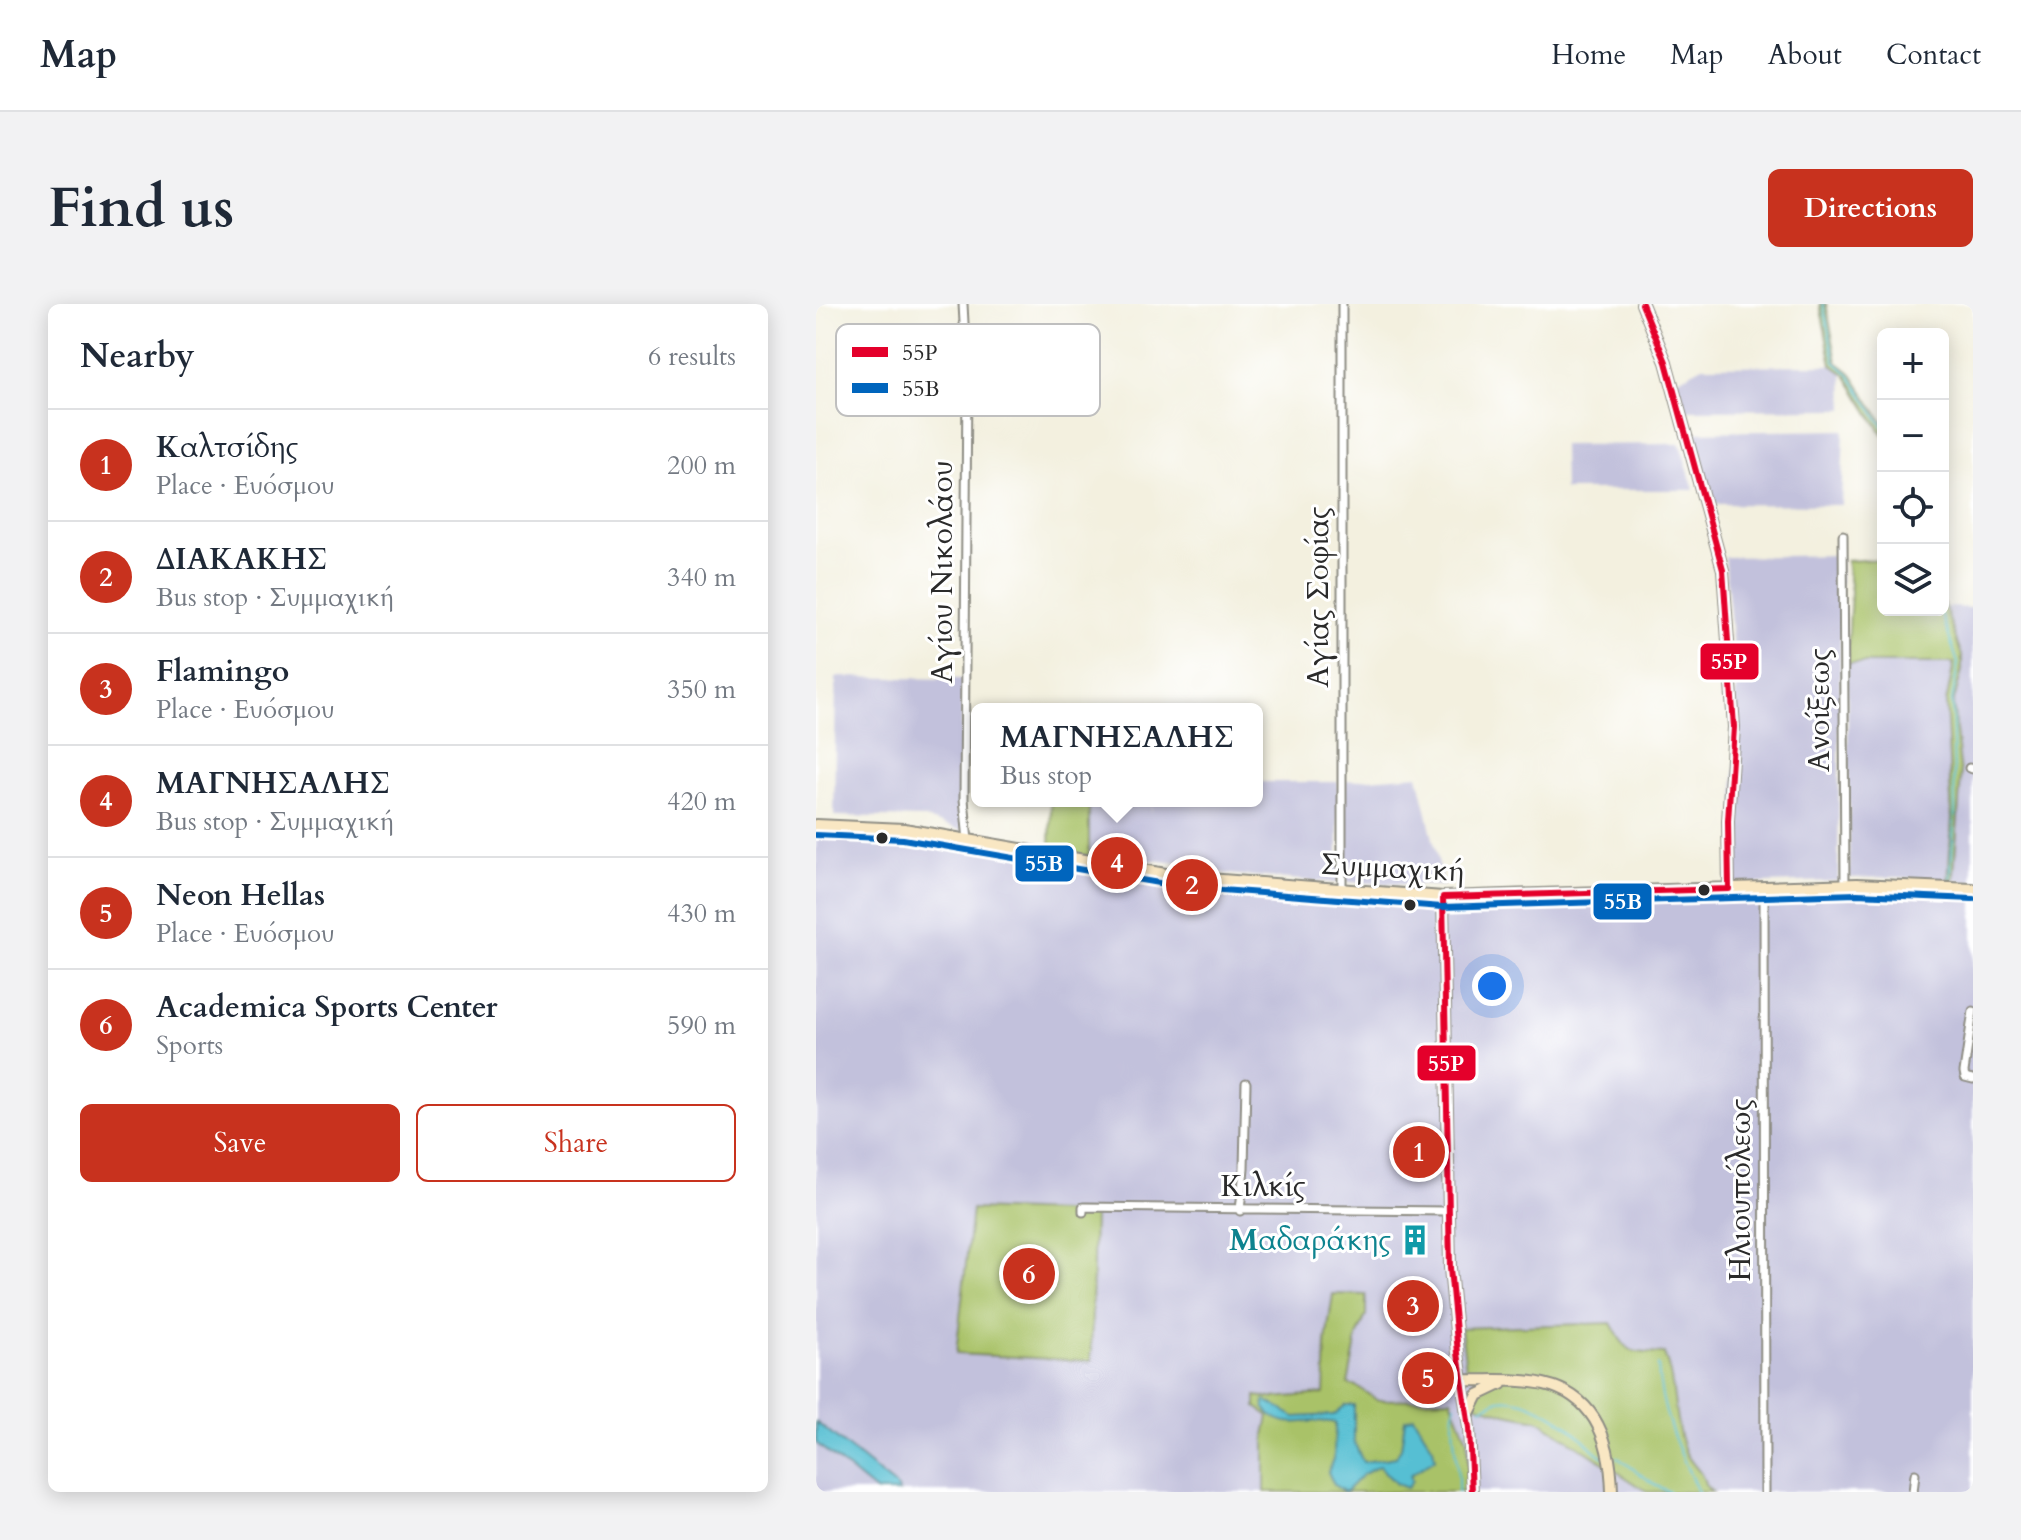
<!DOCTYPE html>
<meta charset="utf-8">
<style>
:root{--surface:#fff;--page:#f2f2f3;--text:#1f2937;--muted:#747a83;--line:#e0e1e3;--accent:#c8321e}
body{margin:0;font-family:Cardo,serif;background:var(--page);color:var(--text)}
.controls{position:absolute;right:24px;top:24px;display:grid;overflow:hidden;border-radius:12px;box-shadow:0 4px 20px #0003}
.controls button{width:72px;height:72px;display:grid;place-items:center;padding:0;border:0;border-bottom:2px solid var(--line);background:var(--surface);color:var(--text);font:40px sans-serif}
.you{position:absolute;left:676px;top:682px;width:28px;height:28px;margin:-20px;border:6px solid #fff;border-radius:50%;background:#1a73e8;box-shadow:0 0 0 12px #1a73e833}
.badge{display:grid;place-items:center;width:52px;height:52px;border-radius:50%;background:var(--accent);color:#fff;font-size:26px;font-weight:700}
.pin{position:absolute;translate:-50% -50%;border:4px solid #fff;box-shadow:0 2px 8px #0006}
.popup{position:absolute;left:155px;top:399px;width:292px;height:104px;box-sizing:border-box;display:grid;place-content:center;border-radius:12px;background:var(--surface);filter:drop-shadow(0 2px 6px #0005);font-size:26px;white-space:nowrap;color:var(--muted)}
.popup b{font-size:30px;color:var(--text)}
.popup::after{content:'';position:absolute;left:50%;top:100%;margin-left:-16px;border:16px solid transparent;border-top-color:var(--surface)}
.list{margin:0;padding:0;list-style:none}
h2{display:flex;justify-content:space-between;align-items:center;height:104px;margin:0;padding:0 32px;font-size:34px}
h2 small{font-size:26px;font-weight:400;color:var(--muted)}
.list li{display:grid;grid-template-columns:52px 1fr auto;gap:24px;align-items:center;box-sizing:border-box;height:112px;padding:0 32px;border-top:2px solid var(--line)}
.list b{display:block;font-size:30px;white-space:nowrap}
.list p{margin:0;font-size:26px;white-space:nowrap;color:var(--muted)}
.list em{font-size:26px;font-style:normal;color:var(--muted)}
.actions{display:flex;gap:16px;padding:24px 32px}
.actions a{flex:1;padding:18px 0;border:2px solid var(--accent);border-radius:12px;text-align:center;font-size:28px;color:var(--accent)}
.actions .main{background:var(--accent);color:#fff}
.icon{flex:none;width:44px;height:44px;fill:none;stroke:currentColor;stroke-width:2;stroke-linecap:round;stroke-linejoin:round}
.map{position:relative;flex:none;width:1157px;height:1188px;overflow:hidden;border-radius:12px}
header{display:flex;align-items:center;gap:48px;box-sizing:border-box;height:112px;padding:0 40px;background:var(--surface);border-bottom:2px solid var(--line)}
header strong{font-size:38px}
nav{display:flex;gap:44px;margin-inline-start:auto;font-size:28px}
.intro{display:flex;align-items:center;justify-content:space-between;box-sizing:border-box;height:192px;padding:0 48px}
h1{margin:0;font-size:56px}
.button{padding:20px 36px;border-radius:12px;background:var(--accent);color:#fff;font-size:28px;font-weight:700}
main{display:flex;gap:48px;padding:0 48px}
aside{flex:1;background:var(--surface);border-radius:12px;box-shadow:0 4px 20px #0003}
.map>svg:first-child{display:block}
.industrial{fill:#c2c1dc}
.green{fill:#a9c268;stroke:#6a764a;stroke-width:2}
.water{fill:#56bfd3;stroke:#40757f;stroke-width:2}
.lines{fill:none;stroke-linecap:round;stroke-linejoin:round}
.stream{stroke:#56bfd3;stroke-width:2}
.street-casing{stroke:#8f8e85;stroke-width:11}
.secondary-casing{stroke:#8f8e85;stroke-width:14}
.street{stroke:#fff;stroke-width:7}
.secondary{stroke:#f9e7c3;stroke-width:10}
.bus-1-casing{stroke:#fff;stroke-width:12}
.bus-2-casing{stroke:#fff;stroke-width:12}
.bus-1{stroke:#e4002b;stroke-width:6}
.bus-2{stroke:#0065bd;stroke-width:6}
.bus-dot{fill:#2b2b2b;stroke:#fff;stroke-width:3}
.labels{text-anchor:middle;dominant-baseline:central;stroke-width:6;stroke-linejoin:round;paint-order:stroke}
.street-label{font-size:30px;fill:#2b2b2b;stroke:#fff}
.culture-label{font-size:30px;font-weight:bold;fill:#0d838f;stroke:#fff;text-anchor:end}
.key{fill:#fff;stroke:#bfbfbf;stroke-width:2}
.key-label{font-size:22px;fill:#2b2b2b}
.line-badge{stroke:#fff;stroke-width:3}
.badge-label{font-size:22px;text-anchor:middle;font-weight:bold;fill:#fff}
</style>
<header>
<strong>Map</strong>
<nav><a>Home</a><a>Map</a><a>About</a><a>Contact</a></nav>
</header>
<div class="intro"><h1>Find us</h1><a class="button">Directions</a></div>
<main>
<aside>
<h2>Nearby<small>6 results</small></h2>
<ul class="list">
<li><span class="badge">1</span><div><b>Καλτσίδης</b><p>Place · Ευόσμου</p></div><em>200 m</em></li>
<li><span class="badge">2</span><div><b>ΔΙΑΚΑΚΗΣ</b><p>Bus stop · Συμμαχική</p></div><em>340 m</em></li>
<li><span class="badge">3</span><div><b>Flamingo</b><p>Place · Ευόσμου</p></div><em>350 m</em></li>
<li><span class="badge">4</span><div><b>ΜΑΓΝΗΣΑΛΗΣ</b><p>Bus stop · Συμμαχική</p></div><em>420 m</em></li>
<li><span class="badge">5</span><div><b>Neon Hellas</b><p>Place · Ευόσμου</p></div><em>430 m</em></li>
<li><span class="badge">6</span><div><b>Academica Sports Center</b><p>Sports</p></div><em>590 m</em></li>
</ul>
<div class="actions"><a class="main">Save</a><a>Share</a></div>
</aside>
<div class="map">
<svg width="1157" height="1188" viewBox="0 0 1157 1188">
<rect width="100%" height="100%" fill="#fff"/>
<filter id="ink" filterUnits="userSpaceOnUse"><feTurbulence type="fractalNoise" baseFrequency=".0125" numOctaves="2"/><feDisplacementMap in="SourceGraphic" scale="16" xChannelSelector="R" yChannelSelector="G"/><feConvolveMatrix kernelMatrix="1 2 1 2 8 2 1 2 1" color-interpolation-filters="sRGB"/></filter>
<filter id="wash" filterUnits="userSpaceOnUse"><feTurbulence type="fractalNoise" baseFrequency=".006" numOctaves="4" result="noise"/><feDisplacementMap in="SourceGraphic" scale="32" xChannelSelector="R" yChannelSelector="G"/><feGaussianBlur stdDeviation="1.8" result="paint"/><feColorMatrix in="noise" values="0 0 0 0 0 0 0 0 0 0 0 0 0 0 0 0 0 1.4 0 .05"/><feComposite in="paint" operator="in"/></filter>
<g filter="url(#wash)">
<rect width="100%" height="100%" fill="#f3f0df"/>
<path class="industrial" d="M1016,61L1027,69L1028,105L869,106L860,76L887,62Z
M1028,126L1025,201L896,200L873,128Z
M864,140L878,186H748L747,141Z
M1025,251L1022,577L917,580L920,381L909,253Z
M1129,303L1157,304V578L1081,573L1034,574L1031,359H1138Z
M20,373L146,375L145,501L147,527L108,514L18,512Z
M602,471L628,582L530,578L528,477Z
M441,478H522V579L412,570L374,564L370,560L335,556L331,558L328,553L321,552L309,557L273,552V497H335V512L336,497H441Z
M0,525L75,529L351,575L423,584L709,596L1097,585L1157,589V1188H0Z"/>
<path class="green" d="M1004,0H1010L1021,58L1034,68L1067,118V131L1030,71L1016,61Z
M1067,255V306H1127V298L1146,352V366L1137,400L1145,470L1137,582H1132L1136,514L1130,399L1138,359H1031L1035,287L1030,257Z
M235,497H273V552L234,546Z
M156,905L278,909L275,1057L140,1050Z
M517,990L550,991V1011L541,1033L532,1080L540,1082L561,1096L635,1095L651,1136L653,1188H449V1132L453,1112L440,1103V1092L456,1094L508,1090L510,1038Z
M795,1019C812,1051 812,1048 848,1050C861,1082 856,1117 870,1149C876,1162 887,1167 889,1181L896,1188H832L722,1116L690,1110L659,1100L662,1075L650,1065L645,1024Z"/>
<path class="water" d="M463,581L558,597H520L513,591L507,594L455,592L406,585Z
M449,1096L479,1113L517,1111L530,1101H538V1138L547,1158L580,1153L585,1144L589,1115L597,1112L617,1144L619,1155L594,1171L596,1177L591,1184L580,1180L563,1162L546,1171L529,1188L518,1181L512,1168L518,1152L519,1119C493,1111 467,1131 448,1103Z
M0,1118L82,1184L83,1188H60L0,1139Z"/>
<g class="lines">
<path class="stream" d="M1007,0L1019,58L1032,69L1067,122
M1124,306L1142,359L1136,397L1139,505L1134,580
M842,1061C844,1107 863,1147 882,1188
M639,1101C633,1131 644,1158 642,1188
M665,1104C671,1102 678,1098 683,1096C709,1091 746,1116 764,1132C773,1140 777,1148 788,1153
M801,1153L841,1182L854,1188"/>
</g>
</g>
<g filter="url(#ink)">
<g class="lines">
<g class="street-casing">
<path id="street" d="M147,0L151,74L148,495L152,537
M526,0V587
M1027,231L1029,581
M1153,464L1157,465
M948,583L949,1188
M1157,707L1148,768L1149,773L1157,775
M424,907L428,864L430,779
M267,908V903L632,907
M1097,1188L1099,1170"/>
</g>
<g class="secondary-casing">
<path id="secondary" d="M826,0L850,58L907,266L918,423L912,517L913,585
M0,521L88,525L367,573L627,593L1041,580L1157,585
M627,593L634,964L642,1049L653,1124L656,1188
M646,1076C672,1077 702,1074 728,1080C781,1092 795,1140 796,1188
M652,1111L662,1091L685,1080"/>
</g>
<use href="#street" class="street"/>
<use href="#secondary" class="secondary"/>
<g class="bus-1-casing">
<path id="bus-1" d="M656,1188L653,1124L642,1049L634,964L627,593L913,585L912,517L918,423L907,266L850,58L826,0"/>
</g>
<g class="bus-2-casing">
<path id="bus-2" d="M0,531L87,535L366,583L626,603L1041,590L1157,595"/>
</g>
<use href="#bus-1" class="bus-1"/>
<use href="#bus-2" class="bus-2"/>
</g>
</g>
<defs>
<g id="building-bare" transform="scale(2.4)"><path d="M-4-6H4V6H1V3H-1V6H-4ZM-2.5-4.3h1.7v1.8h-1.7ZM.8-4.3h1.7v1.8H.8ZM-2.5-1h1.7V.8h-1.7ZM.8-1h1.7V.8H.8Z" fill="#0f9aa8" stroke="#fff" stroke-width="2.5" paint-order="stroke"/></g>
</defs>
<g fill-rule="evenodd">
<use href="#building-bare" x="599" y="936"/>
</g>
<g class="bus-dot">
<circle cx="66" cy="534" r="7"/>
<circle cx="888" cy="586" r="7"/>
<circle cx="594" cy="601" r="7"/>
</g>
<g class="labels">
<g class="street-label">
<text transform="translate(126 268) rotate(-90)">Αγίου Νικολάου</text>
<text transform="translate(502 293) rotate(-90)">Αγίας Σοφίας</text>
<text transform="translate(1003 406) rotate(-90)">Ανοίξεως</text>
<text transform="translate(577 564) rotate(3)">Συμμαχική</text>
<text x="447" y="882">Κιλκίς</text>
<text transform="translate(924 886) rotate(-90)">Ηλιουπόλεως</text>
</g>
<g class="culture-label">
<text x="575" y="936">Μαδαράκης</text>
</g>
</g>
<rect x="20" y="20" width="264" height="92" rx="12" class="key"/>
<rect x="36" y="43" width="36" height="10" fill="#e4002b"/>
<rect x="36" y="79" width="36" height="10" fill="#0065bd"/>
<g class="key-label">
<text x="86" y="56">55Ρ</text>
<text x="86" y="92">55Β</text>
</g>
<g class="line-badge">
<rect x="883" y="338" width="61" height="39" rx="8" fill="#e4002b"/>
<rect x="198" y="540" width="61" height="39" rx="8" fill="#0065bd"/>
<rect x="776" y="578" width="61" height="39" rx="8" fill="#0065bd"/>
<rect x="600" y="740" width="61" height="38" rx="8" fill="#e4002b"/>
</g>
<g class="badge-label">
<text x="913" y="365">55Ρ</text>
<text x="228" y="567">55Β</text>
<text x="807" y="605">55Β</text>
<text x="630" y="767">55Ρ</text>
</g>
</svg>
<div class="controls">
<button>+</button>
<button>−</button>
<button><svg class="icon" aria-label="locate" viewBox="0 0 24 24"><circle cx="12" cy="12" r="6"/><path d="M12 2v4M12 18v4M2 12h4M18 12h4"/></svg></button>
<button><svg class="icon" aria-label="layers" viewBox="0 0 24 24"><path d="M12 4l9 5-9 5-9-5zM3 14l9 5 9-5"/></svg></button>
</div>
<div class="you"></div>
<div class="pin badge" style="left:603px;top:848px">1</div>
<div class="pin badge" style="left:376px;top:581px">2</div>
<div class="pin badge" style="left:597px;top:1002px">3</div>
<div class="pin badge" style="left:301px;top:559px">4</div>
<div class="popup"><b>ΜΑΓΝΗΣΑΛΗΣ</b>Bus stop</div>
<div class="pin badge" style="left:612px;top:1074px">5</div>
<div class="pin badge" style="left:213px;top:970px">6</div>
</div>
</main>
